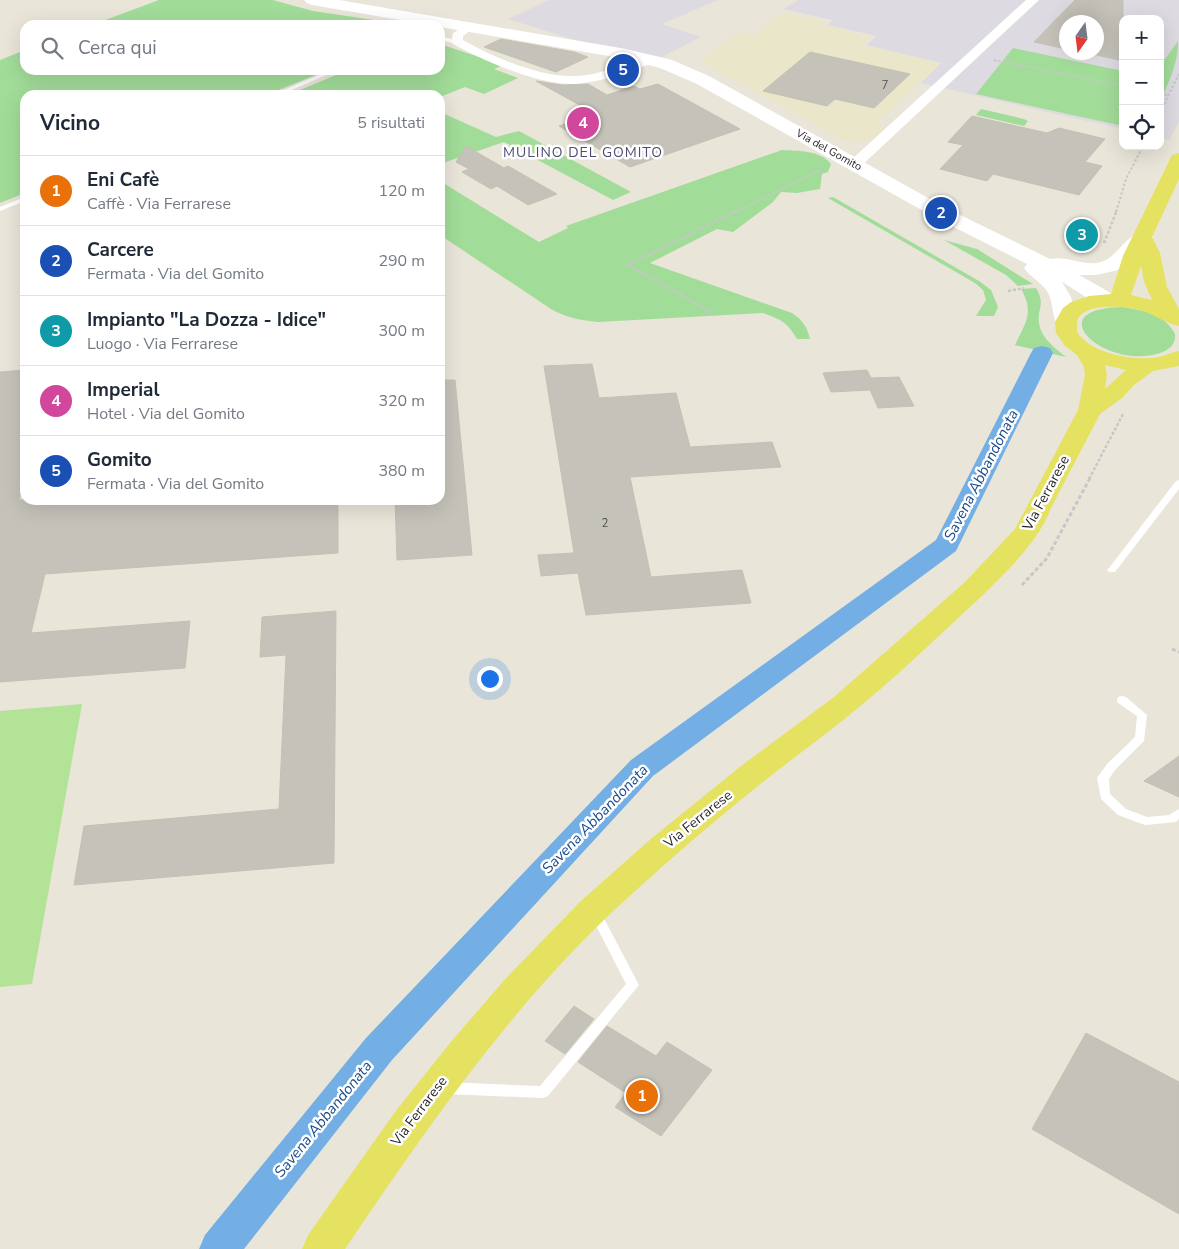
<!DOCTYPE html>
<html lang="it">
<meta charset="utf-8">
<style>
:root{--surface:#fff;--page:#f6f6f7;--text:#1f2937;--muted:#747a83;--line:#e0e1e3;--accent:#4844eb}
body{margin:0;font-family:"Nunito Sans",sans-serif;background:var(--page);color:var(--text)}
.controls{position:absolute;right:15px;top:15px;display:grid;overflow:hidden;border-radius:10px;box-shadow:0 5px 20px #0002}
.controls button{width:45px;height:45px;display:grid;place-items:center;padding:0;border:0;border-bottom:1px solid var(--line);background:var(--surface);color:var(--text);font:25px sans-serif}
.compass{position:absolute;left:1059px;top:15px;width:45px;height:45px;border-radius:50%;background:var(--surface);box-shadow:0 5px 20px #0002;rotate:194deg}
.you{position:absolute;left:489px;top:678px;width:18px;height:18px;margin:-12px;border:4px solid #fff;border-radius:50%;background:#1a73e8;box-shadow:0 0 0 8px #1a73e833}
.badge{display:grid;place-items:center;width:32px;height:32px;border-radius:50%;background:var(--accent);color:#fff;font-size:16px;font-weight:700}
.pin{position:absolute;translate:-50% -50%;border:2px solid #fff;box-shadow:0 1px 5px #0006}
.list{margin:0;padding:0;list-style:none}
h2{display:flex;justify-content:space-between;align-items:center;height:65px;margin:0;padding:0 20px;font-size:21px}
h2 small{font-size:16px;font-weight:400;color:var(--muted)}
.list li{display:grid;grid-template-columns:32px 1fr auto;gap:15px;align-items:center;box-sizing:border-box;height:70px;padding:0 20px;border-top:1px solid var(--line)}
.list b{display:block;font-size:19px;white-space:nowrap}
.list p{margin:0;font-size:16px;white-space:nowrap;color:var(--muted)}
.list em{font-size:16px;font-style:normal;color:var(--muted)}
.icon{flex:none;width:28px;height:28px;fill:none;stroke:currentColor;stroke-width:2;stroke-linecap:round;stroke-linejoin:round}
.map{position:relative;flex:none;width:1179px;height:1249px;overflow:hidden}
.search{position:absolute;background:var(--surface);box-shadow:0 5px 20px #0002;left:20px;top:20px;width:425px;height:55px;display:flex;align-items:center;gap:12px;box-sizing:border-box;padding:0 18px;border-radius:15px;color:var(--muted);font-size:19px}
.panel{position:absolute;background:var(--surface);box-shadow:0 5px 20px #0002;left:20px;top:90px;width:425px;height:415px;border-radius:15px}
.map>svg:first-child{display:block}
.industrial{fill:#dedae1;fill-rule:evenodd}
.education{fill:#eae6ca}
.green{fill:#a2dc99}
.pitch{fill:#b2e396}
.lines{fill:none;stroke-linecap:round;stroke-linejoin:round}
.canal{fill:#73afe4;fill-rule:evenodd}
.building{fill:#c4c2b9;stroke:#c4c1b4}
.path-far2{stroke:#c7c7c7;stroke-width:2;stroke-dasharray:2.5 2;stroke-linecap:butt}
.path-far1{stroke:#c7c7c7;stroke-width:2.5;stroke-dasharray:3 2;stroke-linecap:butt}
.path{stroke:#c7c7c7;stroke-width:3;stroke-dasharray:4 2.5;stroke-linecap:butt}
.lane{fill:#fff;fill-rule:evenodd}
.street{fill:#fff;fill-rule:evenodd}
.secondary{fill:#fff;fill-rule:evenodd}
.primary{fill:#e5e262;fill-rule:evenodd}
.labels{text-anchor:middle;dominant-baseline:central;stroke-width:5;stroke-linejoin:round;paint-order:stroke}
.number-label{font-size:11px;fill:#4e4e4c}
.far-street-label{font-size:11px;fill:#272727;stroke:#fff}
.far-quarter-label{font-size:14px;letter-spacing:1px;fill:#4d4c74;stroke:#fff}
.street-label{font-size:14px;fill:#272727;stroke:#fff}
.water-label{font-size:15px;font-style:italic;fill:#174b8c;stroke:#fff}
</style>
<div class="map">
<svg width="1179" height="1249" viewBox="0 0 1179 1249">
<rect width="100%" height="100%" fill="#e9e5d9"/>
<path class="industrial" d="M549,0H718L662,24L701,37L662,57L578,41L508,19Z
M799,0H1179V122L1169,140L1160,138V19H1123V129L921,83L941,63L866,45L877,36L828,25L832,20L783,9ZM1066,22H1096V52H1066Z"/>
<path class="education" d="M783,12L826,21L821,25L872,36L862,45L941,63L878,122L887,129L881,134L865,142H854L842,139L701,62L738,32L754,35Z"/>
<path class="green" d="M159,0H273L313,11L408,25H92Z
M1178,41C1179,58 1169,85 1160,100V66Z
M440,44L503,65L494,69L518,78L484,94L465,87L440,97V95H288L348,70H440Z
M1013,48L1123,71V126L976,94Z
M25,50V70H328L266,95H25V193L0,203V60Z
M981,109L1024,119L1028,121L1024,126L976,115Z
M440,112L496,137L519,131L631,192L613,200L504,142L440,164Z
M782,150C798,151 820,150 831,164L828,172L822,174L820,189L797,193L781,192L773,202L733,232L717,229L650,263L792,313C803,320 807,327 810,339H797C787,322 782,320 763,313L598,322C581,320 566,318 551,309L440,235V181L539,242L568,228L566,226Z
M833,197L979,281L991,290L998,307L994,316H976L986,300L983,290L975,283L828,198Z
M944,240L977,249L1033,284L1018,286L1006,275Z
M1036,288C1046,305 1037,307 1039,323C1041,338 1055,348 1066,357L1015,345C1025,323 1035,313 1021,289Z
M1122,307C1142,310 1165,314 1175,334C1176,344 1170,350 1160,353C1107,371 1036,309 1122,307Z"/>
<path class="pitch" d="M82,704L32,984L0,987V711Z"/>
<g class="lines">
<path class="canal" d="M1042,346L1050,348L1053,353L956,551L653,776L392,1060L244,1249H199L205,1235L366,1038L631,760L936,540L1031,353L1034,348Z"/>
</g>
<path class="building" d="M1075,0H1123V61L1084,52H1096V22H1066V49L1034,42Z
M501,39L574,52L588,57L556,72L484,47Z
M810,52L910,74L874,108L835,99L827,106L763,91Z
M536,81L562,85L588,84L607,95L634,86L640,89L658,84L740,129L630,167L559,126L596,114Z
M972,116L1047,133L1059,128L1105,139L1085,162L1102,166L1079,195L993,174L987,181L940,169L963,145L948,142Z
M466,146L504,168L508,166L557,194L528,205L497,186L491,189L462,172L469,169L456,162Z
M592,364L599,398L676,393L690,447L772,442L781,467L630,477L651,577L742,570L751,603L586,615L578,573L541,576L538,555L574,553L544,366Z
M25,370V473L19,500H338V553L45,574L31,633L190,621L185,668L0,682V372Z
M867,370L871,378L899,377L914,406L878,408L870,390L831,392L823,373Z
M440,380H455L472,555L397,560L395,500H440Z
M336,611L334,863L74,885L84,826L279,809L286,655L260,657L262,617Z
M1179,756V797L1144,781Z
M574,1006L594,1019L565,1054L545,1041Z
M607,1026L656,1056L667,1042L712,1070L661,1136L615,1107L626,1093L578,1062Z
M1086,1033L1179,1082V1214L1032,1129Z"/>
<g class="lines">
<path class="path-far2" d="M994,60L1123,86
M1160,94L1169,95
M1160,112L1179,74
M736,212L818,171L825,173
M1116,212L1126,179L1143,146"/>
<path class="path-far1" d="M1104,243L1117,210
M1008,291L1024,288
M713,313L628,265L738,210
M1089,479L1123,414"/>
<path class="path" d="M1022,585L1047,558L1090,478
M1172,649L1179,652"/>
<path class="lane" d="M440,36L459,41L460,42L457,44L440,40Z
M330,70H338L280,95H272Z
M25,197V201L0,211V207Z
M1179,480V489L1115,572H1109L1107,570L1109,568L1176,481Z
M1122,696L1126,697L1147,715L1144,741L1115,770L1109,779L1110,794L1126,809L1147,817L1169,815L1179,809V819L1176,822L1146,825L1142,824L1118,815L1101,799L1097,778L1107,764L1135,737L1137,716L1118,703L1117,700L1118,697Z
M595,907L599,909L639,985L548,1096L543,1098L445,1094L440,1092L438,1088L440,1084L445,1082L540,1086L626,984L589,912L591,909Z"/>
<path class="street" d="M1026,0H1039L860,167H850L848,164L850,161Z
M469,24L475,27L463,36V40C493,57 541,78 576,76C602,75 625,63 650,56L656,60L654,63C629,71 603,82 576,84C541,86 484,61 453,44L451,42L453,33Z"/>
<path class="secondary" d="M304,0H339L626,49L672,60L709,76L948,209L1050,259C1067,255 1084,267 1101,262C1121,256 1126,228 1150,234L1153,238L1118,270L1096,275H1079L1116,296L1120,300L1116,304C1098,309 1078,291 1062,282L1071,297L1077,321L1074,326L1066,327L1058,326C1051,316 1054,302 1047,291C1041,282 1030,277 1024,268L1027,264L934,217L697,84L660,68L626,59L440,27V25H430L312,5L307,3Z"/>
<path class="primary" d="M1179,153V179L1152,237L1160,253L1167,287L1179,309V326C1161,322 1150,310 1129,308C1115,306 1075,304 1077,326C1077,330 1077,333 1080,336C1096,354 1131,360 1153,358C1162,357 1170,353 1179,351V366L1153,371L1134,385L1122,398L1100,414L1050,510C1037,547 986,592 957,619C923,651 889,683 853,712C824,736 793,758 763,782C709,825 657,870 607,917C505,1015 424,1132 345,1249H302L308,1235L395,1112L450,1043L507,977L582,900L652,838L741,766L834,697L964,583L1015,529L1078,410L1085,375L1084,367L1077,355L1065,346L1056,333L1055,322L1063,308L1071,302L1089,296L1111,294L1123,256L1170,159L1172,155ZM1141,266L1144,282L1152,300L1131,295ZM1105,365L1126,370L1105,389L1107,375Z"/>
</g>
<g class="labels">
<g class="number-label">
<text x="885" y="85">7</text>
<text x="605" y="523">2</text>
</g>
<g class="far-street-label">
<text transform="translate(829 150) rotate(29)">Via del Gomito</text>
</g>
<g class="far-quarter-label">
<text x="583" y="152">MULINO DEL GOMITO</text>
</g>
<g class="street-label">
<text transform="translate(1046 493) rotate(-62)">Via Ferrarese</text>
<text transform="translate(698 819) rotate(-39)">Via Ferrarese</text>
<text transform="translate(419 1111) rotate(-53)">Via Ferrarese</text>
</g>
<g class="water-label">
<text transform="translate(981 475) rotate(-63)">Savena Abbandonata</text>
<text transform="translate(595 819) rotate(-46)">Savena Abbandonata</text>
<text transform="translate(323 1119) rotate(-51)">Savena Abbandonata</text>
</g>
</g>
</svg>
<div class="controls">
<button>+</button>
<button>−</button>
<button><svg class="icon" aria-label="locate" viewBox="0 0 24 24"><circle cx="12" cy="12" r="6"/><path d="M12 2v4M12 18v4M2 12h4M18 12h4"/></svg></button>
</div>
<svg class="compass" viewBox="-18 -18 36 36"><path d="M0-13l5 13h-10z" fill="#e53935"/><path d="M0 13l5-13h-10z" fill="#747a83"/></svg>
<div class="you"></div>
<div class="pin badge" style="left:642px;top:1096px;background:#e8710a">1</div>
<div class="pin badge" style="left:941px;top:213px;background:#1a4fb4">2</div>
<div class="pin badge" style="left:1082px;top:235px;background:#0f9aa8">3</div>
<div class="pin badge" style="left:583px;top:123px;background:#d1479c">4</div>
<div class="pin badge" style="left:623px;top:70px;background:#1a4fb4">5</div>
<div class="search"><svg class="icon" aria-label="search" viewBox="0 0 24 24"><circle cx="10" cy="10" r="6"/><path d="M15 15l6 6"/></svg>Cerca qui</div>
<section class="panel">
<h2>Vicino<small>5 risultati</small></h2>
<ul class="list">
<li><span class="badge" style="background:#e8710a">1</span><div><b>Eni Cafè</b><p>Caffè · Via Ferrarese</p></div><em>120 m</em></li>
<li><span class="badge" style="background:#1a4fb4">2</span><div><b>Carcere</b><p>Fermata · Via del Gomito</p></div><em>290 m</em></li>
<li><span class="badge" style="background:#0f9aa8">3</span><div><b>Impianto &quot;La Dozza - Idice&quot;</b><p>Luogo · Via Ferrarese</p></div><em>300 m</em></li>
<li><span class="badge" style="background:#d1479c">4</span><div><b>Imperial</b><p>Hotel · Via del Gomito</p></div><em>320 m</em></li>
<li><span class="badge" style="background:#1a4fb4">5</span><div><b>Gomito</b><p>Fermata · Via del Gomito</p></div><em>380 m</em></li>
</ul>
</section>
</div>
